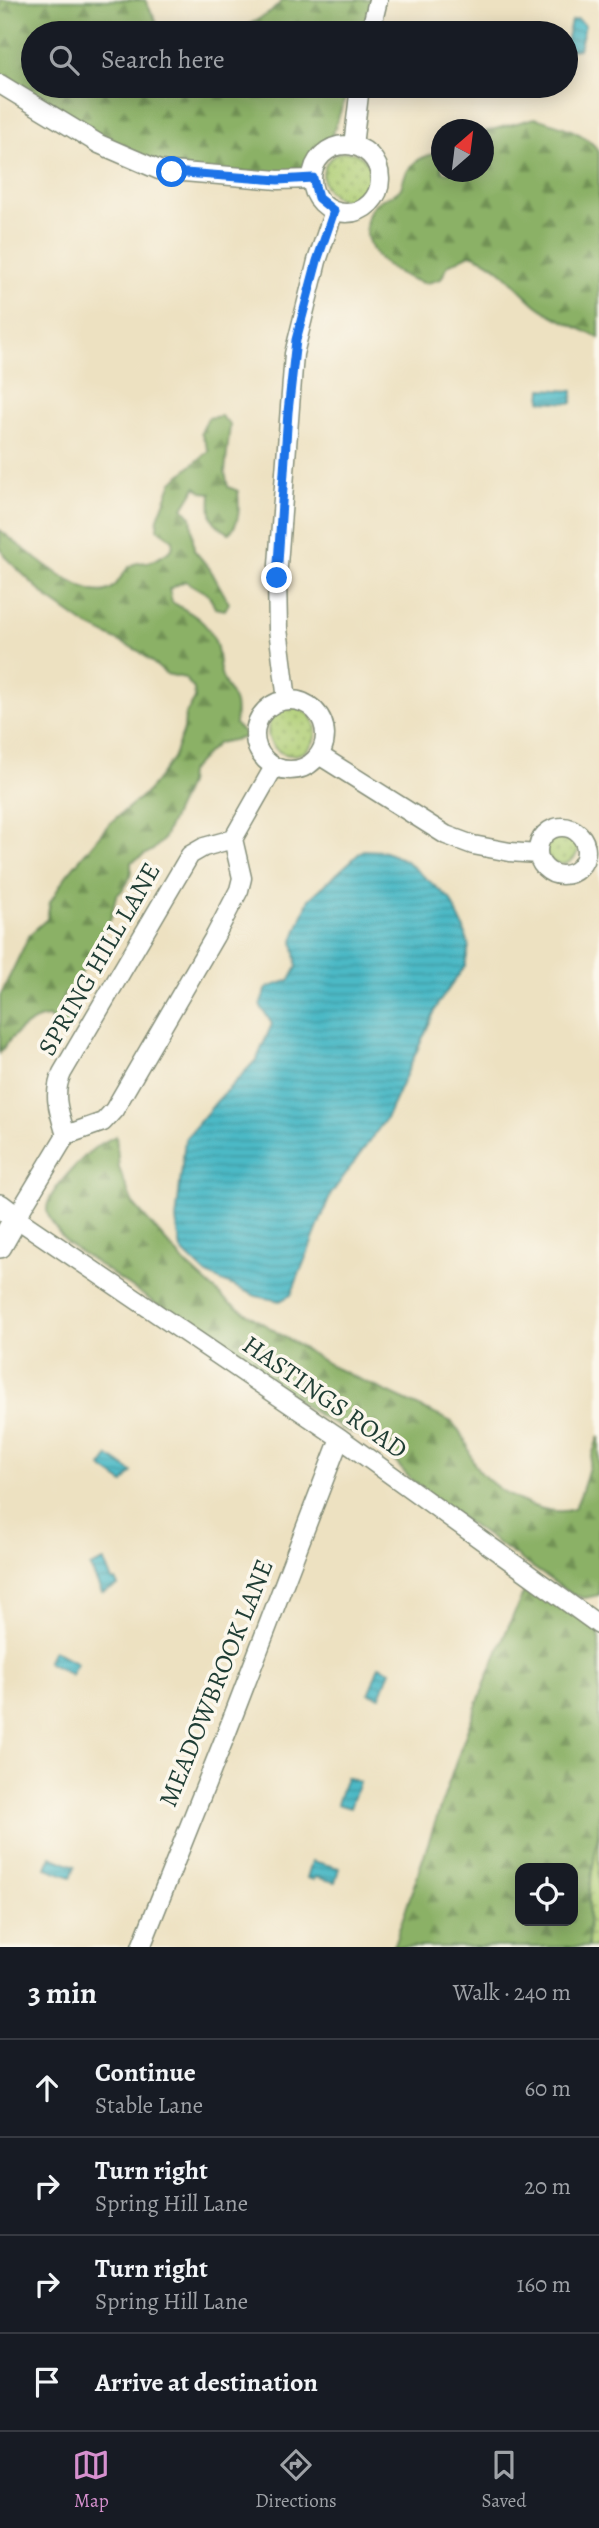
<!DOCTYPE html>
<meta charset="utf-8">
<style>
:root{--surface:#171b24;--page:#20242c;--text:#f1f3f6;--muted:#9ea1a6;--line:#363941;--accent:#d690ce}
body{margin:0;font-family:Alegreya,serif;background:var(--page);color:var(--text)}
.controls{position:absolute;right:21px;bottom:21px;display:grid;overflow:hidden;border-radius:14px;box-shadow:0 4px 18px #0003}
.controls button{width:63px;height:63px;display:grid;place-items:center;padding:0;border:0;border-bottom:2px solid var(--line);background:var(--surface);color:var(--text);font:35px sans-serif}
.compass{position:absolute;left:431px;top:119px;width:63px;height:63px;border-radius:50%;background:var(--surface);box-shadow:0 4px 18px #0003;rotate:28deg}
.stop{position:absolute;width:21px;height:21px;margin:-16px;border:5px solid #1a73e8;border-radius:50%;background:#fff}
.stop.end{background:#1a73e8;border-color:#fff;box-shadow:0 2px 7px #0008}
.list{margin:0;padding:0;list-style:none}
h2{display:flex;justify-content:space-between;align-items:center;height:91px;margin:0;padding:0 28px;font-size:30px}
h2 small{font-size:23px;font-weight:400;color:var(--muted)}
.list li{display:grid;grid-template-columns:46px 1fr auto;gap:21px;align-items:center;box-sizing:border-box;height:98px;padding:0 28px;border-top:2px solid var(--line)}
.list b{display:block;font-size:26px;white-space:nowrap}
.list p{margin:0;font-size:23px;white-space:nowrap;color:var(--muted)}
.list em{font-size:23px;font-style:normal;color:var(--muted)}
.icon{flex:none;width:38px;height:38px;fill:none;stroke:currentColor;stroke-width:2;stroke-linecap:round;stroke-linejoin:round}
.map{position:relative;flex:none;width:599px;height:1947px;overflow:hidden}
.search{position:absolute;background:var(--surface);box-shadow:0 4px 18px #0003;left:21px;right:21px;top:21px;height:77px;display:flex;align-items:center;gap:18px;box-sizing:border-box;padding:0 24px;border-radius:38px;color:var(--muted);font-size:26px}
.sheet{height:483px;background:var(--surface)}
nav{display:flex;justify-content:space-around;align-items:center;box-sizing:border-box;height:98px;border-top:2px solid var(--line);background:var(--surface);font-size:19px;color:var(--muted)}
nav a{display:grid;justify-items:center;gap:4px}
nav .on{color:var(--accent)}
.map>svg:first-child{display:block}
.grass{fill:url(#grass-dots);stroke:#678654;stroke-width:2}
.forest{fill:url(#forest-firs);stroke:#55774d;stroke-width:2;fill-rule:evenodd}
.water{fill:url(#water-rules);stroke:#367b7d;stroke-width:2}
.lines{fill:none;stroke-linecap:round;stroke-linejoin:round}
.minor-casing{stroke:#868f7a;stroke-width:21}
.tertiary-casing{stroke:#868f7a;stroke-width:26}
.minor{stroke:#fff;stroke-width:18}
.tertiary{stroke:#fff;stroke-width:23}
.route{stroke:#1a73e8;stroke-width:9}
.labels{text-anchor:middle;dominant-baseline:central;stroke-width:7;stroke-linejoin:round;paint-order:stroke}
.street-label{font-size:26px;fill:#1f3d34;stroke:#fbf7ec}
</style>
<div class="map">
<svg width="599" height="1947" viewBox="0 0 599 1947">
<defs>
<pattern id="grass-dots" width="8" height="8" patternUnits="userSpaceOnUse" patternTransform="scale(1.75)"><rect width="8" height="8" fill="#afce75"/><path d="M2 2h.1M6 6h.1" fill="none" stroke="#8ea861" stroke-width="1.8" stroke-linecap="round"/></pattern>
<pattern id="forest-firs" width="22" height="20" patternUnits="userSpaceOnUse" patternTransform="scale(1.75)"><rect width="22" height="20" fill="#8bb166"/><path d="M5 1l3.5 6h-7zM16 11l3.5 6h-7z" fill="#719155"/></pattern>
<pattern id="water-rules" width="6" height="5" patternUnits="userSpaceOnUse" patternTransform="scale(1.75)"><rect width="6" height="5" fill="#4cb9c6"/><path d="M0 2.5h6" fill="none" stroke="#3f98a2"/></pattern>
</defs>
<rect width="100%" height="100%" fill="#fbf7ec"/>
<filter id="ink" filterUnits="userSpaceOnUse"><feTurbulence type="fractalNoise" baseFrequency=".0143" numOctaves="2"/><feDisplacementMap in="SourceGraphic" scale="14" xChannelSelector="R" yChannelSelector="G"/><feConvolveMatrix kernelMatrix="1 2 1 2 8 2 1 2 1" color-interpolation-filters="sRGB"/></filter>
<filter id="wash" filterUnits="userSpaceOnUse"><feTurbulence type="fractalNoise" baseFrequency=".00686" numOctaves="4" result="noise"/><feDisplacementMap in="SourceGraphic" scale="28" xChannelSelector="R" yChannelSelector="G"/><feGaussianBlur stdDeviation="1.57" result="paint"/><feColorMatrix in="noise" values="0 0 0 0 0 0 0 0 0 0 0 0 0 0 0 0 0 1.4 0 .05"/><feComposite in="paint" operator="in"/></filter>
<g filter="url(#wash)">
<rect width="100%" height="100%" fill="#ede1c1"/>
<path class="grass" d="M323 176a24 24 0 1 1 48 0a24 24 0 1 1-48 0Z
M268 731a24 24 0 1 1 48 0a24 24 0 1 1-48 0Z
M544 847a17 17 0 1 1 34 0a17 17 0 1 1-34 0Z
M599,1830V1947H588L589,1890Z"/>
<path class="forest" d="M0,0H145L158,25L228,33H33V86H349L332,136L312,160L294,172H172L0,84Z
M283,0H373L363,33H234L271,12Z
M535,118C556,124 587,132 599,152V338C580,328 550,317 535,304C513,285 500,263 470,254L448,265L441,279C436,280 430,283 425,283C419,283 411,278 405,276C379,265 356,239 371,209C378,196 394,199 401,188C402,185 403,181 404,178C411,160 424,156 441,152L442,172H484V132Z
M221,416L230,425L225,472L228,487L238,491C239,505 241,523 229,533C208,522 210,514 211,493L202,492L196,487L183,508L191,517L194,550L210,569L229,603L225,610L215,608L209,595L185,581L169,589L172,602C191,613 206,620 215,641C220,653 217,667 223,679C232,700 238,697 235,724L248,737L218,743L207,753L189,772L188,784L163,840L153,850L131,862C132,877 128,886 116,896L111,918L73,988L64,995L60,1004L70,1025L69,1030H58L49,1017C31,1017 9,1038 0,1053V996L30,934L47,919L50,902L66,876L110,823L148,791L173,758L184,729L185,715L195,699L194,689L185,678L166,674L139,651L86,625L49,599L5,557L0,547V530C20,546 82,599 106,591C120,587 120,572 132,565C137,562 143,563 148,562C157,560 164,555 172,549L173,540L157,529L158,518L172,482L209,451L201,433L208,418Z
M116,1136L119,1168L133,1204L186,1264L228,1302L335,1368L452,1422C456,1428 462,1433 465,1440C469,1448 470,1457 475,1465C492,1491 544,1519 574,1509C587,1486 588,1460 599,1437V1595L585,1598L573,1595L419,1489L378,1442L343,1429L315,1413L67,1243C61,1234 48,1221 47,1210C46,1194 80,1160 92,1150C99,1144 108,1140 116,1136Z
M531,1577L599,1625V1830L589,1890L588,1947H393C436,1823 474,1695 531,1577ZM520,1868H573V1921H520Z"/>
<path class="water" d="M578,19L585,25L579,49L572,50L566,45V42L571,21Z
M542,389L573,391L572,403L541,401Z
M363,850L383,851L405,860L450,899L463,926L469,946L465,966L438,1004L387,1117L331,1194L291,1295L280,1301L256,1296L206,1274L181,1250L176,1220L185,1139L217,1101L257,1059L272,1024L260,1005L267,988L290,980L297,967L293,940L309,899Z
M109,1456L132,1472L124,1483L101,1467Z
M104,1561L112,1581L115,1580L118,1586L102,1593L90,1567Z
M53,1650L77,1663L71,1675L47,1662Z
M379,1666L390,1671L380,1697L369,1693Z
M346,1777L359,1782L350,1808L337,1804Z
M51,1856L75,1866L71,1877L46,1868Z
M312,1861L339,1868L335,1882L315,1877L314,1880L307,1878Z"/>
</g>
<g filter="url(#ink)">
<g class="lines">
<g class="minor-casing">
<path id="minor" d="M370,33L378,0
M0,84L99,144L159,170L278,180L312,179
M312 179a34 34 0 1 1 68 0a34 34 0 1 1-68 0Z
M353,146L360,86
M255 735a35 35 0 1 1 70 0a35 35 0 1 1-70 0Z
M287,700L278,629L277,578L294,354L317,261L334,211
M319,755L446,835L473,845L510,852L537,854
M538 851a24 24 0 1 1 48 0a24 24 0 1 1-48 0Z
M233,839L242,878L239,890L215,936L114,1110L103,1122L66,1135L16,1218L340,1438L599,1625
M66,1135C59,1112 52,1095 62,1073L190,855L204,847L233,839L274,767
M141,1947L227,1732L340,1438"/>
</g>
<g class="tertiary-casing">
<path id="tertiary" d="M0,1206L16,1218L0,1246"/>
</g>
<use href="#minor" class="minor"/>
<use href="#tertiary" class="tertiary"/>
</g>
</g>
<g class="lines" filter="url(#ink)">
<path class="route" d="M172,172L278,180L313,178L318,198L334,211L317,261L296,340L288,412L277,578"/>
</g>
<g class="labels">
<g class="street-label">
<text transform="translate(99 959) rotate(-60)">SPRING HILL LANE</text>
<text transform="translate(325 1397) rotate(35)">HASTINGS ROAD</text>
<text transform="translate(216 1683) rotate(-68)">MEADOWBROOK LANE</text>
</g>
</g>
</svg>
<div class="controls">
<button><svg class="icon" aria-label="locate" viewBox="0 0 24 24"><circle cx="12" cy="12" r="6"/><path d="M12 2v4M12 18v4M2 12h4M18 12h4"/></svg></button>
</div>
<svg class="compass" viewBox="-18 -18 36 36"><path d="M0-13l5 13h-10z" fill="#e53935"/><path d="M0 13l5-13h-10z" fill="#9ea1a6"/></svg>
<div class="stop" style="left:172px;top:172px"></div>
<div class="stop end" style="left:277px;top:578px"></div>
<div class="search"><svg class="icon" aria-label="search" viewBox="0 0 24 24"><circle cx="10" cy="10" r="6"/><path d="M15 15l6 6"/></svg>Search here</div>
</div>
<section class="sheet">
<h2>3 min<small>Walk · 240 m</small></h2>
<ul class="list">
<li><svg class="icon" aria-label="ahead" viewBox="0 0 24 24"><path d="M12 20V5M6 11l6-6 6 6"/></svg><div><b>Continue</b><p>Stable Lane</p></div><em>60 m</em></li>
<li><svg class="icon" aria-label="right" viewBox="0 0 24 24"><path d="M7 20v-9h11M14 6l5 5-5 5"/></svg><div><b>Turn right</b><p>Spring Hill Lane</p></div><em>20 m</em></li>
<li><svg class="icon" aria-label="right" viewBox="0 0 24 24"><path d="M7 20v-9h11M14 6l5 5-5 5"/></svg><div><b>Turn right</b><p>Spring Hill Lane</p></div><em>160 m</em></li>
<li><svg class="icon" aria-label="arrive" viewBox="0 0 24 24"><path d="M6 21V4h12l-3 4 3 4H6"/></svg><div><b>Arrive at destination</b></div></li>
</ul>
</section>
<nav>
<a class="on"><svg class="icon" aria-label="map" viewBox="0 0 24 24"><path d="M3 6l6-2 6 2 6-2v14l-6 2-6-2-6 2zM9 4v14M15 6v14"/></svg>Map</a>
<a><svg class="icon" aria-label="directions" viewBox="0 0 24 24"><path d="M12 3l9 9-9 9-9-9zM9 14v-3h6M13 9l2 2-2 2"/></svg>Directions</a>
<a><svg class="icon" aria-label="saved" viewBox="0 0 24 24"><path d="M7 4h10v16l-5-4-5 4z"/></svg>Saved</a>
</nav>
